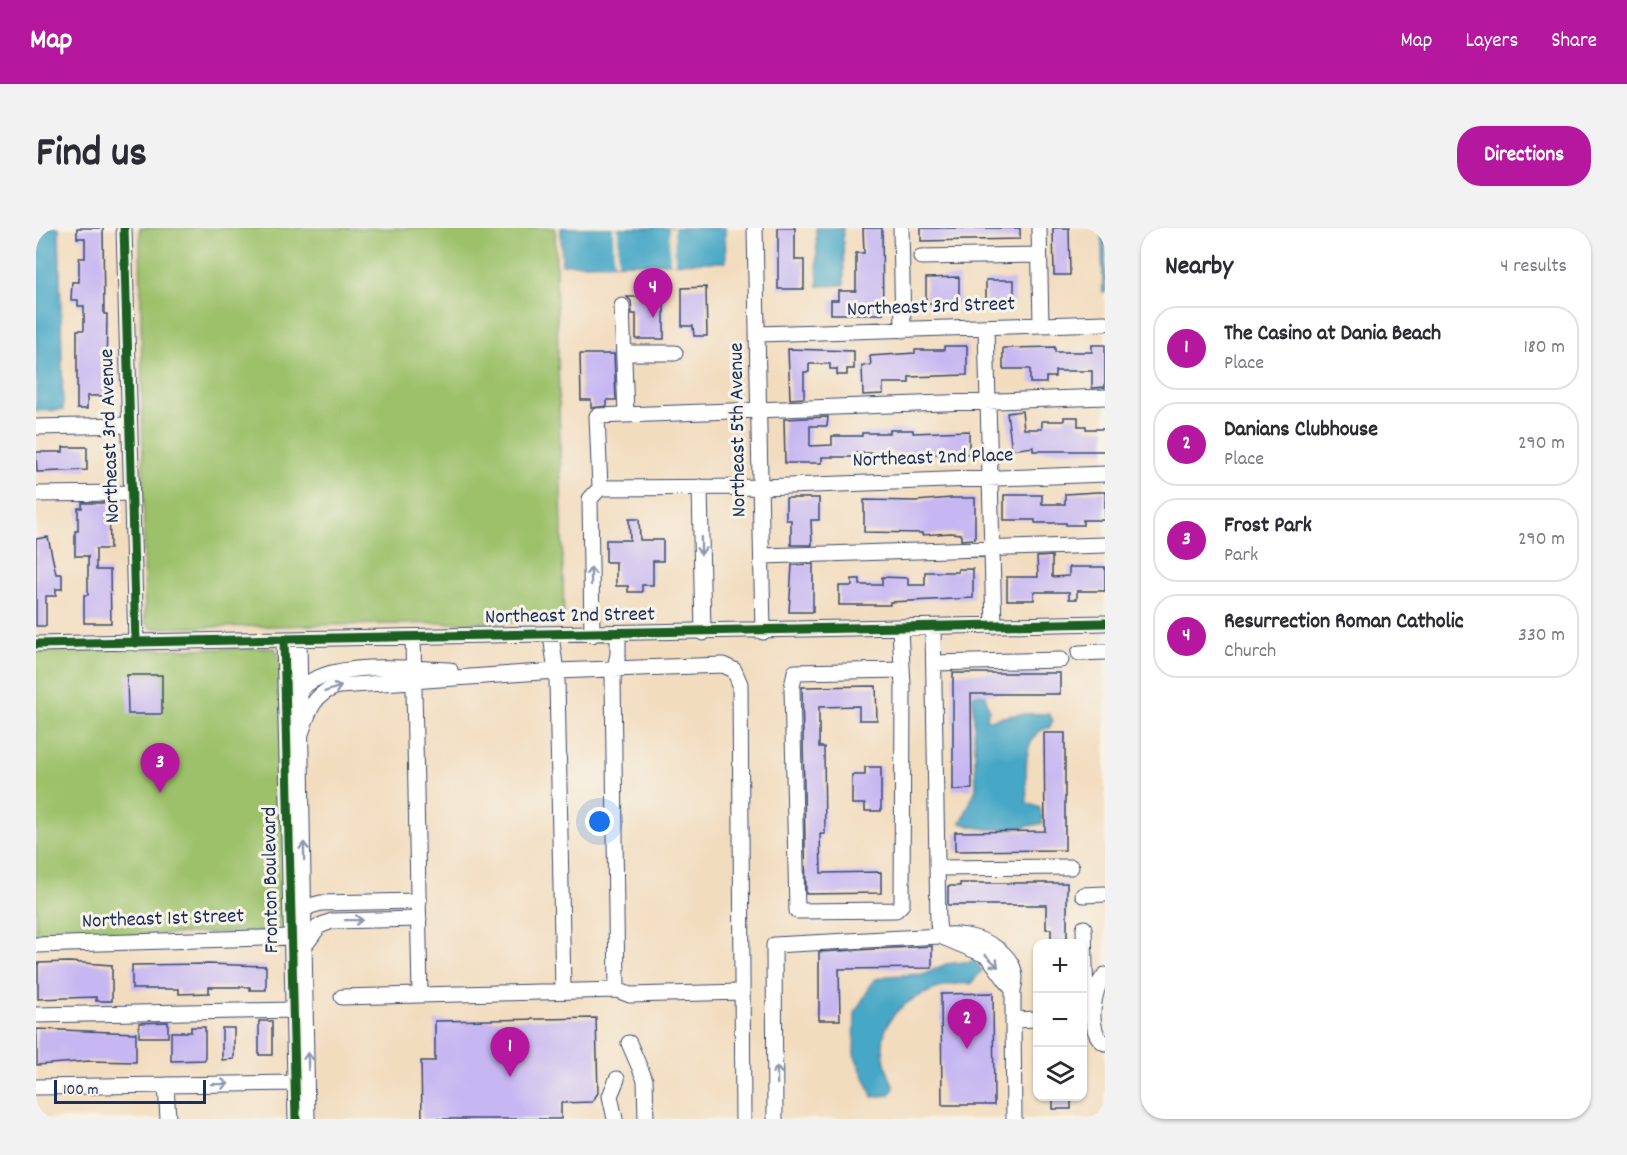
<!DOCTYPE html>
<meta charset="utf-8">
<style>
:root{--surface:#fff;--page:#f2f2f3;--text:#2b2b33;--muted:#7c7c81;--line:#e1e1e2;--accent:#b5179e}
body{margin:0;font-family:Dekko,sans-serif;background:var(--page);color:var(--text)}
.controls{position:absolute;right:18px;bottom:18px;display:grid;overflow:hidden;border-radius:12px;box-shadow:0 2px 4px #0004}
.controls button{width:54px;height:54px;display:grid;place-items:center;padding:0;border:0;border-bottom:2px solid var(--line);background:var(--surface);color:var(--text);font:30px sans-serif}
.scale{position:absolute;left:18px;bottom:15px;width:152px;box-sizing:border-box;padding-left:6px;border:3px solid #1b2f5e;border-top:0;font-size:16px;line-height:21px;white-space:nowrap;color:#1b2f5e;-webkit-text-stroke:4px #f7f3e8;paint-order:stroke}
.you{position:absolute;left:564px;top:594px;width:21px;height:21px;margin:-15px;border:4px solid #fff;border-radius:50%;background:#1a73e8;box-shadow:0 0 0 9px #1a73e833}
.badge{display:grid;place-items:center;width:39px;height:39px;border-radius:50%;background:var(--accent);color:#fff;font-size:20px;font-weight:700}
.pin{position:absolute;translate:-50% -50px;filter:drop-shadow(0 2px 3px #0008)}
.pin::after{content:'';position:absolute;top:32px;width:21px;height:18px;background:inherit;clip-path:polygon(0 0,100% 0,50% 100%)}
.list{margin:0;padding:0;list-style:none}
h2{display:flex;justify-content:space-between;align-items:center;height:78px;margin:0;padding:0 24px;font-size:26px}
h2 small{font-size:20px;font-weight:400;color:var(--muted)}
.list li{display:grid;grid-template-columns:39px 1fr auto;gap:18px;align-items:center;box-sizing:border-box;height:84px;margin:0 12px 12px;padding:0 12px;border:2px solid var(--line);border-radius:24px}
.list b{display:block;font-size:22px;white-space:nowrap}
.list p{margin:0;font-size:20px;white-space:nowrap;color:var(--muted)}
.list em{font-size:20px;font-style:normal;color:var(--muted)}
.icon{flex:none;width:33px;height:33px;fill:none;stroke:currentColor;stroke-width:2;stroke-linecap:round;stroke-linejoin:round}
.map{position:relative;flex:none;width:1069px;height:891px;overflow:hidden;border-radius:24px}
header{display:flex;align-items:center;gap:36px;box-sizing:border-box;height:84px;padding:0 30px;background:var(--accent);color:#fff}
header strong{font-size:28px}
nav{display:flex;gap:33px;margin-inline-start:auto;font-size:21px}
.intro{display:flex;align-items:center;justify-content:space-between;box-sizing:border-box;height:144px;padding:0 36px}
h1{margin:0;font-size:42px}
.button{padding:15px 27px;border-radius:24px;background:var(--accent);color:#fff;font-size:21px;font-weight:700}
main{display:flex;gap:36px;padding:0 36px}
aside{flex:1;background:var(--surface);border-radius:24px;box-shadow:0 2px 4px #0004}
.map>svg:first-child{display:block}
.green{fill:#9dc16b;stroke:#5c7864;stroke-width:1.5}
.water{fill:#47a7c6;stroke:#316b92;stroke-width:1.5}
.pier{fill:#f2dcbe}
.building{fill:#c6b6f2}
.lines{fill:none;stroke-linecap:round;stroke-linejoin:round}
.minor-casing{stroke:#3b496c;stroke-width:17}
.minor{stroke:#fff;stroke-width:15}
.cycleway-casing{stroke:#f7f3e8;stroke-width:13}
.cycleway{stroke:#1b5e20;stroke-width:9}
.oneway{stroke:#8d97ae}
.labels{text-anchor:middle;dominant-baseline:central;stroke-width:6;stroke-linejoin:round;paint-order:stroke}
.street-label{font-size:21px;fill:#1b2f5e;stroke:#f7f3e8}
</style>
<header>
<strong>Map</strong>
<nav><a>Map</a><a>Layers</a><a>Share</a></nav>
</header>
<div class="intro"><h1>Find us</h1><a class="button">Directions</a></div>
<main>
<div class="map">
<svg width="1069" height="891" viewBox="0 0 1069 891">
<rect width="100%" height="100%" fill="#f7f3e8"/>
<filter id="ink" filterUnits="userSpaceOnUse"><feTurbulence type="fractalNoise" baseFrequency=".0167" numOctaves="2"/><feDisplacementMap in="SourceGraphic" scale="12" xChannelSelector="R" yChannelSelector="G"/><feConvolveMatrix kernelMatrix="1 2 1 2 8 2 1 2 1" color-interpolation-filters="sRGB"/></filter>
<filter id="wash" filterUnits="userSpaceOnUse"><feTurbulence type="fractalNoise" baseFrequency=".008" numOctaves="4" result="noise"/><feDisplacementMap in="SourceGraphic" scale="24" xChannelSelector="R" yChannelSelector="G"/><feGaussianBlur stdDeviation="1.35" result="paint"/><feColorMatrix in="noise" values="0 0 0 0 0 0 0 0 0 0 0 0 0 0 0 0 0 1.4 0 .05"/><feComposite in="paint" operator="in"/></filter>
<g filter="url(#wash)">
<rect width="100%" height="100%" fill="#f2dcbe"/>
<path class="green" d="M104,0H519L528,393L116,400L109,394Z
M239,420L245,432L251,697L246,703L0,710V422Z"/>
<path class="water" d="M0,0H23L27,182L0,183Z
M525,0H689L690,34L526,36Z
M780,0H807L808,57L782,58Z
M1066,0H1069V64H1067Z
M939,466L949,467L953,482L950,491L953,492C973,487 992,484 1013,486L1017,492L1013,500C983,504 991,552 991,575L1004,580L1007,595C980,602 952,605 925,595L940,561L937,468Z
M938,733L946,742L935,756C918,754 906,758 890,765C845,783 837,816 858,859L854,867L837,869L818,826L819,785L838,752L851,748L889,746L910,736Z"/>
<path class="pier" d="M577,0H582V35H578Z
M633,0H638L639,35H634Z"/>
<g id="blocks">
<path class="building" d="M41,0H67L68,86H71L70,151H73L74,168H51V181H41V102H48V78H42V72H35L36,54H43V30H49V10H41Z
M742,0H759V32H768V61H742Z
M827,0H846L847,86H795V72H802V63H820V25H828Z
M885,0H984V11L885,13Z
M1017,0H1033L1034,47H1018Z
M923,49V75H890V50Z
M950,52H978V76H950Z
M670,59L671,108H658L657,98H646V60Z
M591,69H628V111H600V86H596L595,73Z
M1056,117H1069V159L1056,160V143H1019V149H1010V155H994V141H967V120L1019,119V124H1056Z
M908,118H931V147L873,149V155H847V166L827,167L826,138L835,137L834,128L879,125V122H908Z
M752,121L818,123V141H811V147H801V141H794V136H773V144H768V170L754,171Z
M544,126H578L580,172H571V178L555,180V172H545Z
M986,183L988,201H1006V193H1028V189H1042V198H1050V201H1069V223H997V219L976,222L971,185Z
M792,189L791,198H774V218L796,217V208H826V205H854V202H877V205L933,203V226L820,225V229H786V235H749L748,191Z
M27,219H51V242L1,244L0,224H27Z
M1061,264H1069V292H1047V297H1030V295H999V292H968V267H1006V276H1029V266Z
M750,270H783V292H775L776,317H755V292H750Z
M915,270H939V311L925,312V306L915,305L886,307V305L828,304V272L880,273Z
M46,275H73L74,321H60V342H74L75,395H48V367H52V328H39V303H42V280H46Z
M593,291H603L604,312H627V333H617V357H606V364H592V358H580V334H570V312H594Z
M12,309L20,346H26V361H20V368H10V398H0V311Z
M1016,328V349L1033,348V339H1069V363H1041V371H1033V364H998V372H971V349H1002L1001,329Z
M777,336V384H753L756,337Z
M922,341H937V370L854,374V377H803V358H816V351H824V357H846V349L872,350V357H889V344H922Z
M917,445H1024V466H935L936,561L917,562Z
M91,447H126V486H92Z
M840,458L841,492H823V478L783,479V519H788L789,606H784L785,645L845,644V665L770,666L766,459Z
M1008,505H1029V622L919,623V604L1009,603Z
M829,539H845V583H829V576H816V547H829Z
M924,655H1031V716H1015V701H1010V677H912V658H924Z
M896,718V740L803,741L804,792H783V724Z
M33,734L76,737V773H60V769L2,771V735Z
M172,736L230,738V762H214V759H173V765L143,766V761H96V737Z
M957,765L958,877H906L905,766Z
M560,790L562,865L556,874L525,875V891H386L385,833H399V793Z
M223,793H236V827H223Z
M132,794V809H103V795Z
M155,799H169V832L135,833V804H155Z
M186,800H198V831L186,832Z
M1,801L100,805V834L54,833L1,837Z
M1017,868H1035V881H1017Z"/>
</g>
</g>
<g filter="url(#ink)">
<use href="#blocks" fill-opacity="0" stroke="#3b496c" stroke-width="1.5"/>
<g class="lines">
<g class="minor-casing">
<path id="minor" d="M88,0L100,415
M719,0L727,404
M865,0L867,102
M1003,0L1005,97
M885,29L1003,27
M586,78L590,187
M950,99L958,398
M722,106L1069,95
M588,125H639
M1069,169L561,188L564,260L726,259L1069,246
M0,199L92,197
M664,259L667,405
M0,266L94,265
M727,328L1069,317
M864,401L867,458L866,676L860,682L761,683L756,459L759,444L866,442
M515,407L521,452L527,763
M556,407L554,271L564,260
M377,410L384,767
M248,412L260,891
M263,412L271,891
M0,416L1069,395
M1043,425L1069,424
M898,435L1025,432
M261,467C281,430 377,441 414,442
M265,506C272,484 278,464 303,458L520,443L687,437L698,442L704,456L707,891
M901,640L1035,639
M1047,667L1069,666
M264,686L274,678L285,675L383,673
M270,716L283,698L296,693L383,691
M0,717L255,709
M1069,747C1056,760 1050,806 1069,815
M581,762L577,450L582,426V406
M977,762V792L1002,791
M306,769L581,762L594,767L706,764
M0,787L256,782
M1046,788L1050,773L1048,700
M977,792L978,891
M593,815L609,852L610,891
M130,857L132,891
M0,859L258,855
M579,891L574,868L581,851
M739,891L738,717L904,708C934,701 990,723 977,762L952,728L904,708L902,695L897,400"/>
</g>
<use href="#minor" class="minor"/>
<g class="cycleway-casing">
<path id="cycleway" d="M88,0L100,415
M248,412L260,891
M0,416L1069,395"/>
</g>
<use href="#cycleway" class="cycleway"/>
</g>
<defs><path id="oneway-shaft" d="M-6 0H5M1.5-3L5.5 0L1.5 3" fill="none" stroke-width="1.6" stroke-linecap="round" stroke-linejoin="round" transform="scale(1.5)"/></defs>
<g class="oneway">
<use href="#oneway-shaft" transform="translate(665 318) rotate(89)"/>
<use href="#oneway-shaft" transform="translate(555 348) rotate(-91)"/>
<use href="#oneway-shaft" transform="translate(297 461) rotate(-19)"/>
<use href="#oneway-shaft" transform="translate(268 623) rotate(-91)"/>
<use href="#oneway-shaft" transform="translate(318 692) rotate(-1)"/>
<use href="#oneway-shaft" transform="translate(956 733) rotate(44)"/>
<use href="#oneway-shaft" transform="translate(272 833) rotate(-91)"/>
<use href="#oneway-shaft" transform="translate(741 847) rotate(-91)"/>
<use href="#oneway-shaft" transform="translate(184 856) rotate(-1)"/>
</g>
</g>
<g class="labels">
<g class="street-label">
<text transform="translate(895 80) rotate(-2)">Northeast 3rd Street</text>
<text transform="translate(703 202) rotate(-91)">Northeast 5th Avenue</text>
<text transform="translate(75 208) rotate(-92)">Northeast 3rd Avenue</text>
<text transform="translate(897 231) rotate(-2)">Northeast 2nd Place</text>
<text transform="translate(534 389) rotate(-1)">Northeast 2nd Street</text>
<text transform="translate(236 652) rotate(-91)">Fronton Boulevard</text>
<text transform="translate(127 692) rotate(-2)">Northeast 1st Street</text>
</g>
</g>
</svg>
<div class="controls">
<button>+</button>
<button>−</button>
<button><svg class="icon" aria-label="layers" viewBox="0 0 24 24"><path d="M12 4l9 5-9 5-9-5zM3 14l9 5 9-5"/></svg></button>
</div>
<div class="scale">100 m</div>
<div class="you"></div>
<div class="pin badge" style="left:474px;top:849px">1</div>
<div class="pin badge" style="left:931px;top:821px">2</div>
<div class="pin badge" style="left:124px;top:565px">3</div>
<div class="pin badge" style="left:617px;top:90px">4</div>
</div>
<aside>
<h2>Nearby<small>4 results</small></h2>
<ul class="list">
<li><span class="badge">1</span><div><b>The Casino at Dania Beach</b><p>Place</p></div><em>180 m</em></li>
<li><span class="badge">2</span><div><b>Danians Clubhouse</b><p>Place</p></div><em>290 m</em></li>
<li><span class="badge">3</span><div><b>Frost Park</b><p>Park</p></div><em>290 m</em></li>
<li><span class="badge">4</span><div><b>Resurrection Roman Catholic</b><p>Church</p></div><em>330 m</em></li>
</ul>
</aside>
</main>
